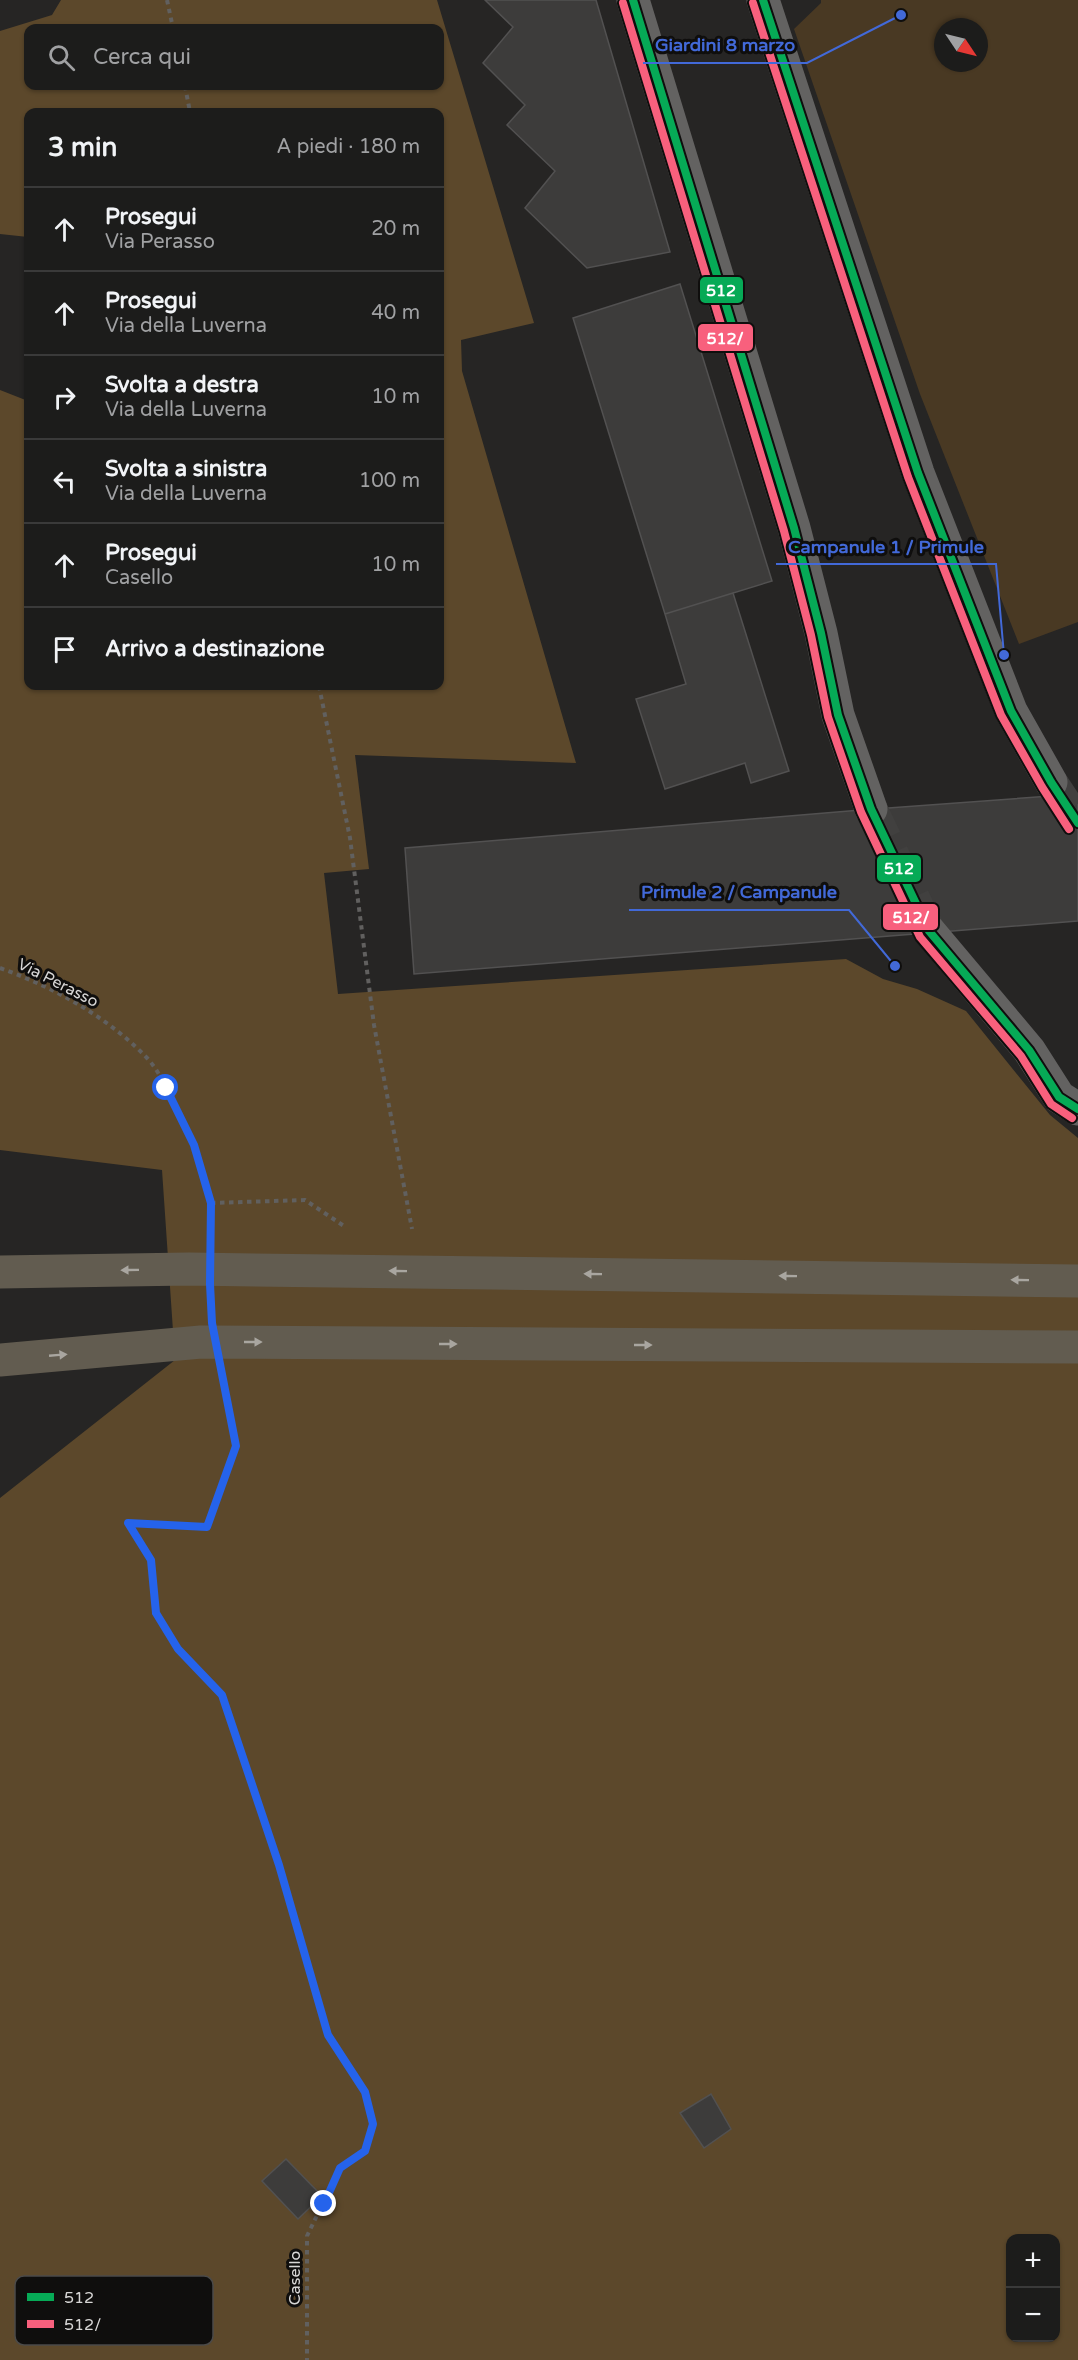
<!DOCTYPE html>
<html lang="it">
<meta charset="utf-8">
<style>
:root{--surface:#1c1c1b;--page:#252524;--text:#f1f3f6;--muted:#a0a1a3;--line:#3a3a3a}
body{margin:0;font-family:"Varela Round",sans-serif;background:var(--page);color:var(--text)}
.controls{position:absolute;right:18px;bottom:18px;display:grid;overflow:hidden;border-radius:12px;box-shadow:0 2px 4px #0004}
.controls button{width:54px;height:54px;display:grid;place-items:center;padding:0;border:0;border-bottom:2px solid var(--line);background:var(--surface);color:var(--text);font:30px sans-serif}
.compass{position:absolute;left:934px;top:18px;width:54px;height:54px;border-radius:50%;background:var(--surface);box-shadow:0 2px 4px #0004;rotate:125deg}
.stop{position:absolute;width:18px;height:18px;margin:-14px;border:4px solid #2563eb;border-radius:50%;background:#fff}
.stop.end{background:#2563eb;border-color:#fff;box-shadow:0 2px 6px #0008}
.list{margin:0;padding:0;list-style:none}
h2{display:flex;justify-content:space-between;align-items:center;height:78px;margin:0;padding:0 24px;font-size:26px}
h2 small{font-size:20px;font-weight:400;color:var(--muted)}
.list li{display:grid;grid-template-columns:39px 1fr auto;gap:18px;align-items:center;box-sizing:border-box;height:84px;padding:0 24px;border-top:2px solid var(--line)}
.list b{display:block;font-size:22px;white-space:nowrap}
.list p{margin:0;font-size:20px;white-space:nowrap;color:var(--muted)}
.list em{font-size:20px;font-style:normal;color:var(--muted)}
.icon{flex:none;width:33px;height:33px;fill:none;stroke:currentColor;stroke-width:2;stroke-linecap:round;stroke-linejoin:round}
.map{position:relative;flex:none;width:1078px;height:2360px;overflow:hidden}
.search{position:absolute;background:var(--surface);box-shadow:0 2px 4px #0004;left:24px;top:24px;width:420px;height:66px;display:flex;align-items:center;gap:15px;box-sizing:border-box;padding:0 21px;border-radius:12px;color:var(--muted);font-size:22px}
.panel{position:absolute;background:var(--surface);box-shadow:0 2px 4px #0004;left:24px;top:108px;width:420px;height:582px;border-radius:12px}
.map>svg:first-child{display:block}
.green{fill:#493923;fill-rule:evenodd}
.forest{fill:#5c482b;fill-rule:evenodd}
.building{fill:#3d3c3b;stroke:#525151;stroke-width:1.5}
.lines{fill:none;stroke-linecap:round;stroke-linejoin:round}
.minor-tunnel{stroke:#41403f;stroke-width:33;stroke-dasharray:33 16;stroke-linecap:butt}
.path{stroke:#61605f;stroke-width:4;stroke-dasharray:4.5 4.5;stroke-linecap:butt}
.minor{stroke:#636261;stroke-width:33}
.motorway{stroke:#625c50;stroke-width:33}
.bus-1-casing{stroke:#0f0e0d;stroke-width:12}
.bus-2-casing{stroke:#0f0e0d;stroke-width:12}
.bus-1{stroke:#06aa56;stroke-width:8}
.bus-2{stroke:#f8607d;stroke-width:8}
.oneway{fill:#a9a6a0}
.route{stroke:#2563eb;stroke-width:8}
.labels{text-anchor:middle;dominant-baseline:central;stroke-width:6;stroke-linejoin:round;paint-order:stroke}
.street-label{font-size:16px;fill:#d8d7d6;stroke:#0f0e0d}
.key{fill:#0f0e0d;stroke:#4b4a49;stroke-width:1.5}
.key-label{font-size:16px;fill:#d8d7d6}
.leader{fill:none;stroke:#4269d8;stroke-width:2}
.callout-dot{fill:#4269d8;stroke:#0f0e0d;stroke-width:2}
.callout-label{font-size:18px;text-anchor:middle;font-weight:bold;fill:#4269d8;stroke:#0f0e0d;stroke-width:6;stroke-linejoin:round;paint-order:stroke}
.line-badge{stroke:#0f0e0d;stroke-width:2}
.badge-label{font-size:16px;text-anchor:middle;font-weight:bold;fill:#fff}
</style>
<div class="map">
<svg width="1078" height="2360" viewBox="0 0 1078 2360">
<rect width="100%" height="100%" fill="#262524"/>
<path class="green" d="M821,0H1078V622L1019,644L920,394L794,29L821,3ZM943,27H979V63H943Z"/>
<path class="forest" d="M61,0H437L534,323L461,340L462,371L576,763L355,755L369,869L324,873L338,994L846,959L883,979L917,989L966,1011L1050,1115L1078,1138V2360H0V1498L175,1360L162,1170L0,1150V390L28,401V686H440V112H28V237L0,234V31L52,15ZM28,28H440V86H28ZM1010,2238H1056V2338H1010Z"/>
<path class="building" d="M485,0H596L670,252L587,268L525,208L555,171L507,125L525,105L483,63L513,27Z
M680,284L772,581L665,614L573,318Z
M733,593L789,771L751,783L745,763L665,789L636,699L686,684L665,614Z
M1078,794V921L414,974L405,848L861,810Z
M711,2094L731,2129L704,2148L680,2113Z
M286,2159L322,2196L298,2219L262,2181Z"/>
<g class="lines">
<path class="minor-tunnel" d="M1051,782L1078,823
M871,809L929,931"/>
<path class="path" d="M167,0L173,28
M185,86L190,112
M319,686L350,838L374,1025L412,1229
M0,968C53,987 108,1017 147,1058C163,1075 173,1104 184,1125C199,1156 212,1191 211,1226
M211,1203L305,1200L344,1226
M224,1385L235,1446L207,1527L128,1523L151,1560L155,1613L178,1649L222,1695L279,1865L328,2035L365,2093L373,2125L365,2151L340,2168L307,2236V2360"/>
<path class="minor" d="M633,0L794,528L821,633L838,715L871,809
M763,0L918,473L1011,711L1051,782
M929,931L1029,1050L1059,1097L1078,1109"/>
<path class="motorway" d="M0,1272L189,1269L1078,1281
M0,1360L201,1342L1078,1347"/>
<g class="bus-1-casing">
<path id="bus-1" d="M633,0L794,528L821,633L838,715L871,809L929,931L1029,1050L1059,1097L1078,1109
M763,0L918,473L1011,711L1051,782L1078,823"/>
</g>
<g class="bus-2-casing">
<path id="bus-2" d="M623,3L784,531L811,635L828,717L861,812L920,937L1021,1056L1051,1104L1072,1118
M753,3L908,477L1001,715L1042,787L1069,829"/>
</g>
<use href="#bus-1" class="bus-1"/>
<use href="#bus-2" class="bus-2"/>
</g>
<defs><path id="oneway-solid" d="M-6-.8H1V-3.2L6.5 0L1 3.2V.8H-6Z" transform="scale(1.5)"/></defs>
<g class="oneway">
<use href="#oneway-solid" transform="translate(130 1270) rotate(179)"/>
<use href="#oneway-solid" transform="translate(398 1271) rotate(-179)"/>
<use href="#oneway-solid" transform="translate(593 1274) rotate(-179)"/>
<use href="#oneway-solid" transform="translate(788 1276) rotate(-179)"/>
<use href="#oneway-solid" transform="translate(1020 1280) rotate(-179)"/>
<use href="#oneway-solid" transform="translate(253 1342)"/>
<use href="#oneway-solid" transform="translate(448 1344)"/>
<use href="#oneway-solid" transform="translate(643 1345)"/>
<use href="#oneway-solid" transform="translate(58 1355) rotate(-5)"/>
</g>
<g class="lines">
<path class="route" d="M166,1088L194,1145L211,1203L210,1284L212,1323L236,1446L207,1527L128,1523L151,1560L156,1613L178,1649L222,1695L279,1865L328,2035L365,2092L373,2124L365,2151L340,2168L324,2204"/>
</g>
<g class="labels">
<g class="street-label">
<text transform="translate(58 983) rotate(27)">Via Perasso</text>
<text transform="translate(295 2278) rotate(-90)">Casello</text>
</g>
</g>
<rect x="15" y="2276" width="198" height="69" rx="9" class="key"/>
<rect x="27" y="2293" width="27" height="8" fill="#06aa56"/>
<rect x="27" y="2320" width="27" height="8" fill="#f8607d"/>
<g class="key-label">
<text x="64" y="2303">512</text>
<text x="64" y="2330">512/</text>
</g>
<path class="leader" d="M901 15L807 63H643M1004 655L996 564H776M895 966L849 910H629"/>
<g class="callout-dot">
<circle cx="901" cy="15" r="6"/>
<circle cx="1004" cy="655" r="6"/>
<circle cx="895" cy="966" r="6"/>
</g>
<g class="callout-label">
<text x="725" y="51">Giardini 8 marzo</text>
<text x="886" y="553">Campanule 1 / Primule</text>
<text x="739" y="898">Primule 2 / Campanule</text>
</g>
<g class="line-badge">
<rect x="699" y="276" width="45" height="28" rx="6" fill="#06aa56"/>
<rect x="697" y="323" width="57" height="29" rx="6" fill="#f8607d"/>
<rect x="876" y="854" width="46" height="29" rx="6" fill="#06aa56"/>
<rect x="882" y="903" width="57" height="28" rx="6" fill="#f8607d"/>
</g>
<g class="badge-label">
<text x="721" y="296">512</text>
<text x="725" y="344">512/</text>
<text x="899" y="874">512</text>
<text x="911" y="923">512/</text>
</g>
</svg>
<div class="controls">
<button>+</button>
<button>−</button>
</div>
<svg class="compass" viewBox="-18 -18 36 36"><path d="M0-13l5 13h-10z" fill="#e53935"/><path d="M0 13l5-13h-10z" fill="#a0a1a3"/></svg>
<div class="stop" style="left:166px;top:1088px"></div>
<div class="stop end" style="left:324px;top:2204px"></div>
<div class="search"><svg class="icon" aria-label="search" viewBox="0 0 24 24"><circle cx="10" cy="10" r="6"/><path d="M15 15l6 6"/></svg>Cerca qui</div>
<section class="panel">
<h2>3 min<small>A piedi · 180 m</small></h2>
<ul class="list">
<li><svg class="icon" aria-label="ahead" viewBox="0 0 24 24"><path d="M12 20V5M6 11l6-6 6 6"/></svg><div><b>Prosegui</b><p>Via Perasso</p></div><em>20 m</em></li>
<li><svg class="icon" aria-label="ahead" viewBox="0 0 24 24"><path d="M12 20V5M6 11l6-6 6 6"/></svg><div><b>Prosegui</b><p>Via della Luverna</p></div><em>40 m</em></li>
<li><svg class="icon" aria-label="right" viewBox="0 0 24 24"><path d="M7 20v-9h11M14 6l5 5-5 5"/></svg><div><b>Svolta a destra</b><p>Via della Luverna</p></div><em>10 m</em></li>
<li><svg class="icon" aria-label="left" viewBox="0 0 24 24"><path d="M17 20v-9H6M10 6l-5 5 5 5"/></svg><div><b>Svolta a sinistra</b><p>Via della Luverna</p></div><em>100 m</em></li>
<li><svg class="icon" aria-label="ahead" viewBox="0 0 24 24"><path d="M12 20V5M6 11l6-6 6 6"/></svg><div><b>Prosegui</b><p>Casello</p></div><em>10 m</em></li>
<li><svg class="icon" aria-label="arrive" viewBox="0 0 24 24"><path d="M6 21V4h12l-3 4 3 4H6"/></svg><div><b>Arrivo a destinazione</b></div></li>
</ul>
</section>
</div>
